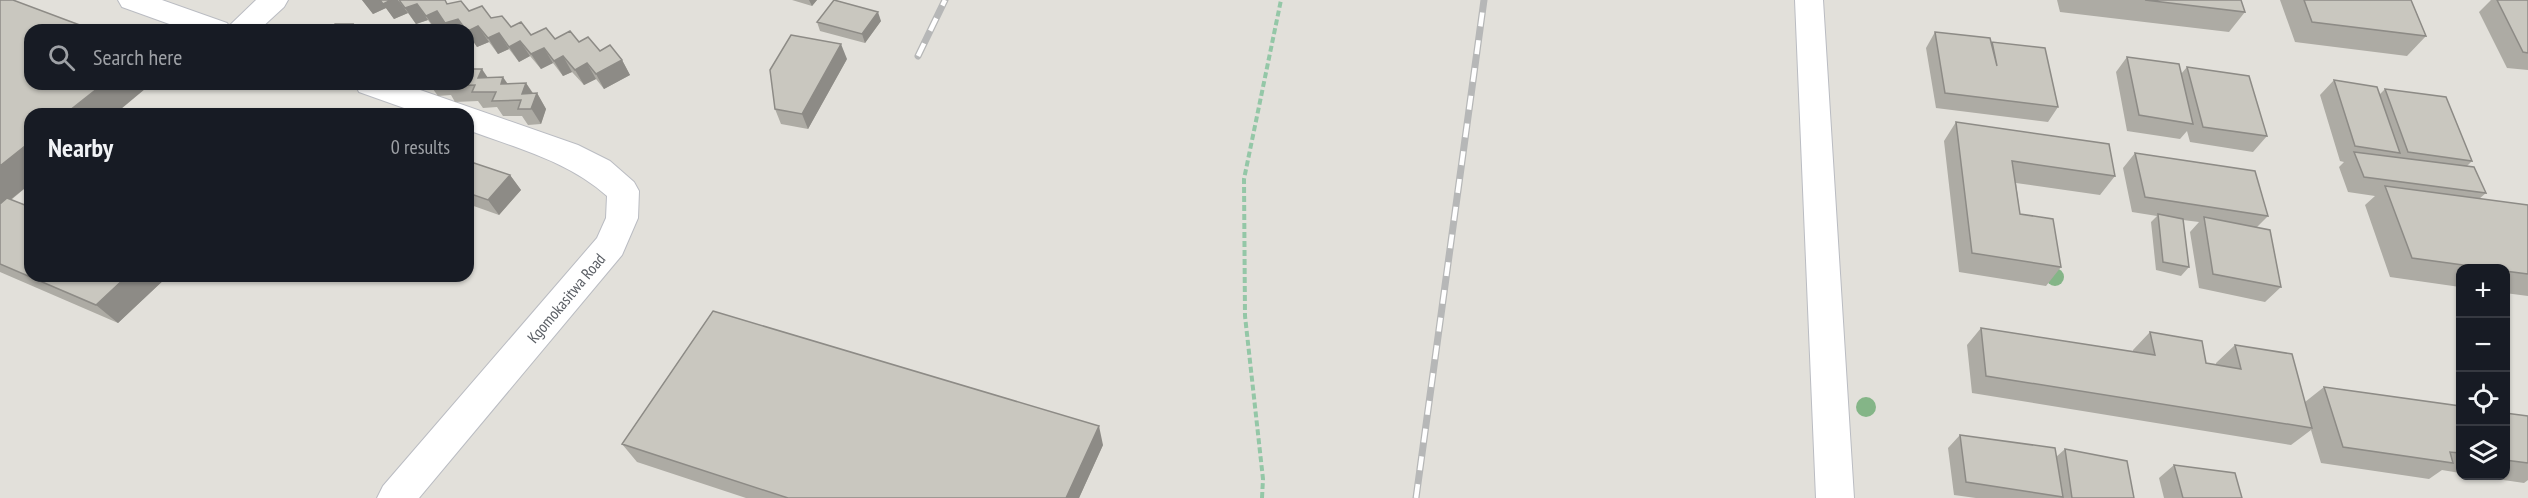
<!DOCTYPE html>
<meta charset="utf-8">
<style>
:root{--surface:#171b24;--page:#20242c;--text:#f1f3f6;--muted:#9ea1a6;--line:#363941}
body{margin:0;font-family:"PT Sans Narrow",sans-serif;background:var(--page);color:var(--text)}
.controls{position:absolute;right:18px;bottom:18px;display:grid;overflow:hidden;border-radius:12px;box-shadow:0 2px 4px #0004}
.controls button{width:54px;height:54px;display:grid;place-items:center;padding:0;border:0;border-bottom:2px solid var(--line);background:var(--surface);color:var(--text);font:30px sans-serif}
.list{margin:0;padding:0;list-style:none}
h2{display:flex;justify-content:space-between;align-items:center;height:78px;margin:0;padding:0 24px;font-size:26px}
h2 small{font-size:20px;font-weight:400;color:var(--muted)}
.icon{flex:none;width:33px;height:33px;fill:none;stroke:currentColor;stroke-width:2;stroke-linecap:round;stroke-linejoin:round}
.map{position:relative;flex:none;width:2528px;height:498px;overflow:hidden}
.search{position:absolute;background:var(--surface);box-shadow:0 2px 4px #0004;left:24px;top:24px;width:450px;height:66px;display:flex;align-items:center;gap:15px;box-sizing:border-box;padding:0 21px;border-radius:18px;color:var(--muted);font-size:22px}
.panel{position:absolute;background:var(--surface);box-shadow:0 2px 4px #0004;left:24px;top:108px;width:450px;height:174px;border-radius:18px}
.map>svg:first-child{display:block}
.industrial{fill:#e2e0da;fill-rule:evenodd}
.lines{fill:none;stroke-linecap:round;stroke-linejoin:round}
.minor-casing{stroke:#babcc2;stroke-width:2}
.path{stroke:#94c7a7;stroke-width:4;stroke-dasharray:6 3;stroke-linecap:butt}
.minor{fill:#fff;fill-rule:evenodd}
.rail-casing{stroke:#b6b7b7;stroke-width:7}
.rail{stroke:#fff;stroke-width:4.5;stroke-dasharray:14;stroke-linecap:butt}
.tree{fill:#84b587}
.wall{fill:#adaba4}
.shaded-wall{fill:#8d8b86}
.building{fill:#c9c7bf;stroke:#8d8b86;stroke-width:1.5}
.labels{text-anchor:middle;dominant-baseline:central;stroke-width:5;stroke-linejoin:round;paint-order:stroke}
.street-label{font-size:16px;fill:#5a5e64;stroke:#fff}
</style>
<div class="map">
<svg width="2528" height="498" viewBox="0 0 2528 498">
<rect width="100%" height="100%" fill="#eeede2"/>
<path class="industrial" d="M0,0H2528V498H0ZM30,30H468V84H30ZM30,114H468V276H30ZM2460,268H2506V476H2460Z"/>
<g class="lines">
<g class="minor-casing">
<path id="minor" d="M118,0H162L227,23L229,26L256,0H288L284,7L259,30H186L122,7Z
M1795,0H1823L1854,498H1816Z
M355,84H403L578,145L610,161L634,182L639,191L638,218L622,255L419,498H377L383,486L597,238L606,218L607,196C568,161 516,148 468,130V114H421L359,92Z"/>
</g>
<path class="path" d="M1262,498L1263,479L1245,316L1244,179L1281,0"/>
<use href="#minor" class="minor"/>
<g class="rail-casing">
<path id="rail" d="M918,56L945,0
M1416,498L1484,0"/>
</g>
<use href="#rail" class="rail"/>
</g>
<g class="tree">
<circle cx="2055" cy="277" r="9"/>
<circle cx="1866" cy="407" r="10"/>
</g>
<path class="wall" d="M0,0L30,114V184L11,200L168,276L118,323L0,272Z
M362,0L447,4L491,18L511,27L531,35L579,42L622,60L630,75L604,89L596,79L584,85L572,72L563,76L553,63L541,69L530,56L519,62L509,49L498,54L489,42L477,47L468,34V30H449L447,27L441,30H435L428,20L416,24L408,13L394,19L386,8L373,14Z
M792,0H817L812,6Z
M2057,0H2241L2245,12L2229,32L2060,12Z
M2280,0H2411L2426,36L2407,56L2295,42Z
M2491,0H2528V70L2507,68L2479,12Z
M881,21L865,43L820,31L817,22Z
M1935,32L1991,44L1992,42L2058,107L2048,122L1936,108L1926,48Z
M2127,57L2181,74L2187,67L2267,136L2253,152L2190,142L2187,131L2180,139L2127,131L2116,72Z
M847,59L808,129L781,124L775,109Z
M488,78L508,84L526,83L533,93H537L546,109L541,124L528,125L522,116H503L497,107L483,108L478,101L455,102L451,95L438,96L430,85L419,86L418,84H468Z
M2334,80L2380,94L2385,89L2472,161L2467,166L2486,193L2479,199L2528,205V296L2505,293V268H2460V287L2390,277L2365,205L2375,196L2348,192L2339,167L2344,162L2340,161L2320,95Z
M1956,122L2115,176L2100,195L2016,183L2020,214L2061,267L2046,286L1959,272L1944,141Z
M2135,153L2268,216L2257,227L2281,287L2265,302L2199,288L2190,232L2199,222L2183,220L2189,267L2181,276L2156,270L2151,222L2157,216L2132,212L2123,168Z
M468,161L510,175L521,190L499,215L468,204Z
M1981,328L2133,352V350L2150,332L2206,363L2216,365V363L2235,345L2305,402L2324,387L2460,406V473L2442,470L2429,479L2321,463L2311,430L2291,445L1972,393L1967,345Z
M2505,413L2528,416V480L2524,483L2476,476H2505Z
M1960,435L2056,457L2065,449L2134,498H1976L1954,495L1948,448Z
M622,444L1103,445L1079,498H746L637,462Z
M2174,465L2242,498H2164L2159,478Z"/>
<path class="shaded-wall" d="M362,0H380L386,8L373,14Z
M391,0H398L408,13L394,19L383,4Z
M809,0H817L812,6Z
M417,4L428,20L416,24L405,8Z
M437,11L447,27L441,30H436L426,16Z
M878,12L881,21L865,43L862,34Z
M458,19L465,30H450L445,23Z
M353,24L358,30H350Z
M478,26L489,42L477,47L468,33V31Z
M499,33L509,49L498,54L488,38Z
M520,41L530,56L519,62L509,47Z
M841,44L847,59L808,129L802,114Z
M544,48L553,63L541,69L531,54Z
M563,56L572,72L563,76L554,61Z
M622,60L630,75L604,89L596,74Z
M587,63L596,79L584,85L575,70Z
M482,69L492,84L478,78Z
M503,77L514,93L501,84Z
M526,83L535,97L537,93L546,109L541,124L522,94Z
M103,84H151L115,114H65Z
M30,142V184L0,208V166Z
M510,175L521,190L499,215L488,200Z
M127,276H168L118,323L96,305Z
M1099,426L1103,445L1079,498H1066Z"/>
<path class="building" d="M0,0H13L93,30H30V84H103L65,114H30V142L0,166Z
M380,0H391L383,4Z
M399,0H445L447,4L461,1L469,11L482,6L491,18L502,16L511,27L521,22L531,35L546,28L555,39L570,31L579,42L588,37L600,51L610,45L622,60L596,74L587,63L575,70L563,56L554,61L544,48L531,54L520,41L509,47L499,33L488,38L478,26L468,31V30H466L458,19L445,23L437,11L426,16L417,4L405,8Z
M834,0L878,12L862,34L817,22Z
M2145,0H2241L2245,12Z
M2304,0H2411L2426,36L2312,22Z
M2497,0H2528V53L2523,52Z
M335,24H353L350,30H332Z
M1935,32L1990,38L1997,66L1992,42L2045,48L2058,107L1945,93Z
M791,35L841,44L802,114L775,109L770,70Z
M2127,57L2179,64L2193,124L2139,115Z
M2187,67L2249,76L2267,136L2203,127Z
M468,69H482L478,78L503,77L501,84L526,83L522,94L537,93L531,109H518L521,100L492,101L496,92H472L475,85L444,86L445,84H468Z
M2334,80L2377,87L2400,153L2355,146Z
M2385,89L2446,97L2472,161L2408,152Z
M1956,122L2109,144L2115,176L2012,161L2020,214L2053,219L2061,267L1972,253Z
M2354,152L2474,167L2486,193L2364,177Z
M2135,153L2255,171L2268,216L2145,197Z
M468,161L510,175L488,200L468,193Z
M2385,186L2528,205V274L2505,271V268H2485L2412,258Z
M7,198L30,207V276H127L96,305L0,264V204Z
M2158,214L2183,219L2189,267L2163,262Z
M2204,217L2270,230L2281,287L2213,274Z
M713,311L1099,426L1066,498H788L622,444Z
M1981,328L2155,355L2150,332L2202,341L2206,363L2241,369L2235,345L2292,354L2312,428L1986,376Z
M2324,387L2460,406V453L2450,452L2453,463L2343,447Z
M2505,413L2528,416V463L2505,460Z
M1960,435L2055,448L2063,497L1966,482Z
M2065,449L2127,461L2134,498H2072Z
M2174,465L2235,473L2242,498H2183Z"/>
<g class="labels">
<g class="street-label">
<text transform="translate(566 298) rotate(-50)">Kgomokasitwa Road</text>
</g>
</g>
</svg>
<div class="controls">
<button>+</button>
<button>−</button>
<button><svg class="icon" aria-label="locate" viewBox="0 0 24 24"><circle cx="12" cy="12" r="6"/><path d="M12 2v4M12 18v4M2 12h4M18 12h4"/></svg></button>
<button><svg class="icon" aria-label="layers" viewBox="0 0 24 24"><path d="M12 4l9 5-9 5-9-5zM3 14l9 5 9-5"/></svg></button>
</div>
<div class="search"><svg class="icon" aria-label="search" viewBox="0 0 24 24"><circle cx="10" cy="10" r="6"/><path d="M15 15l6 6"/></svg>Search here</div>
<section class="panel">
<h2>Nearby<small>0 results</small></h2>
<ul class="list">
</ul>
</section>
</div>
